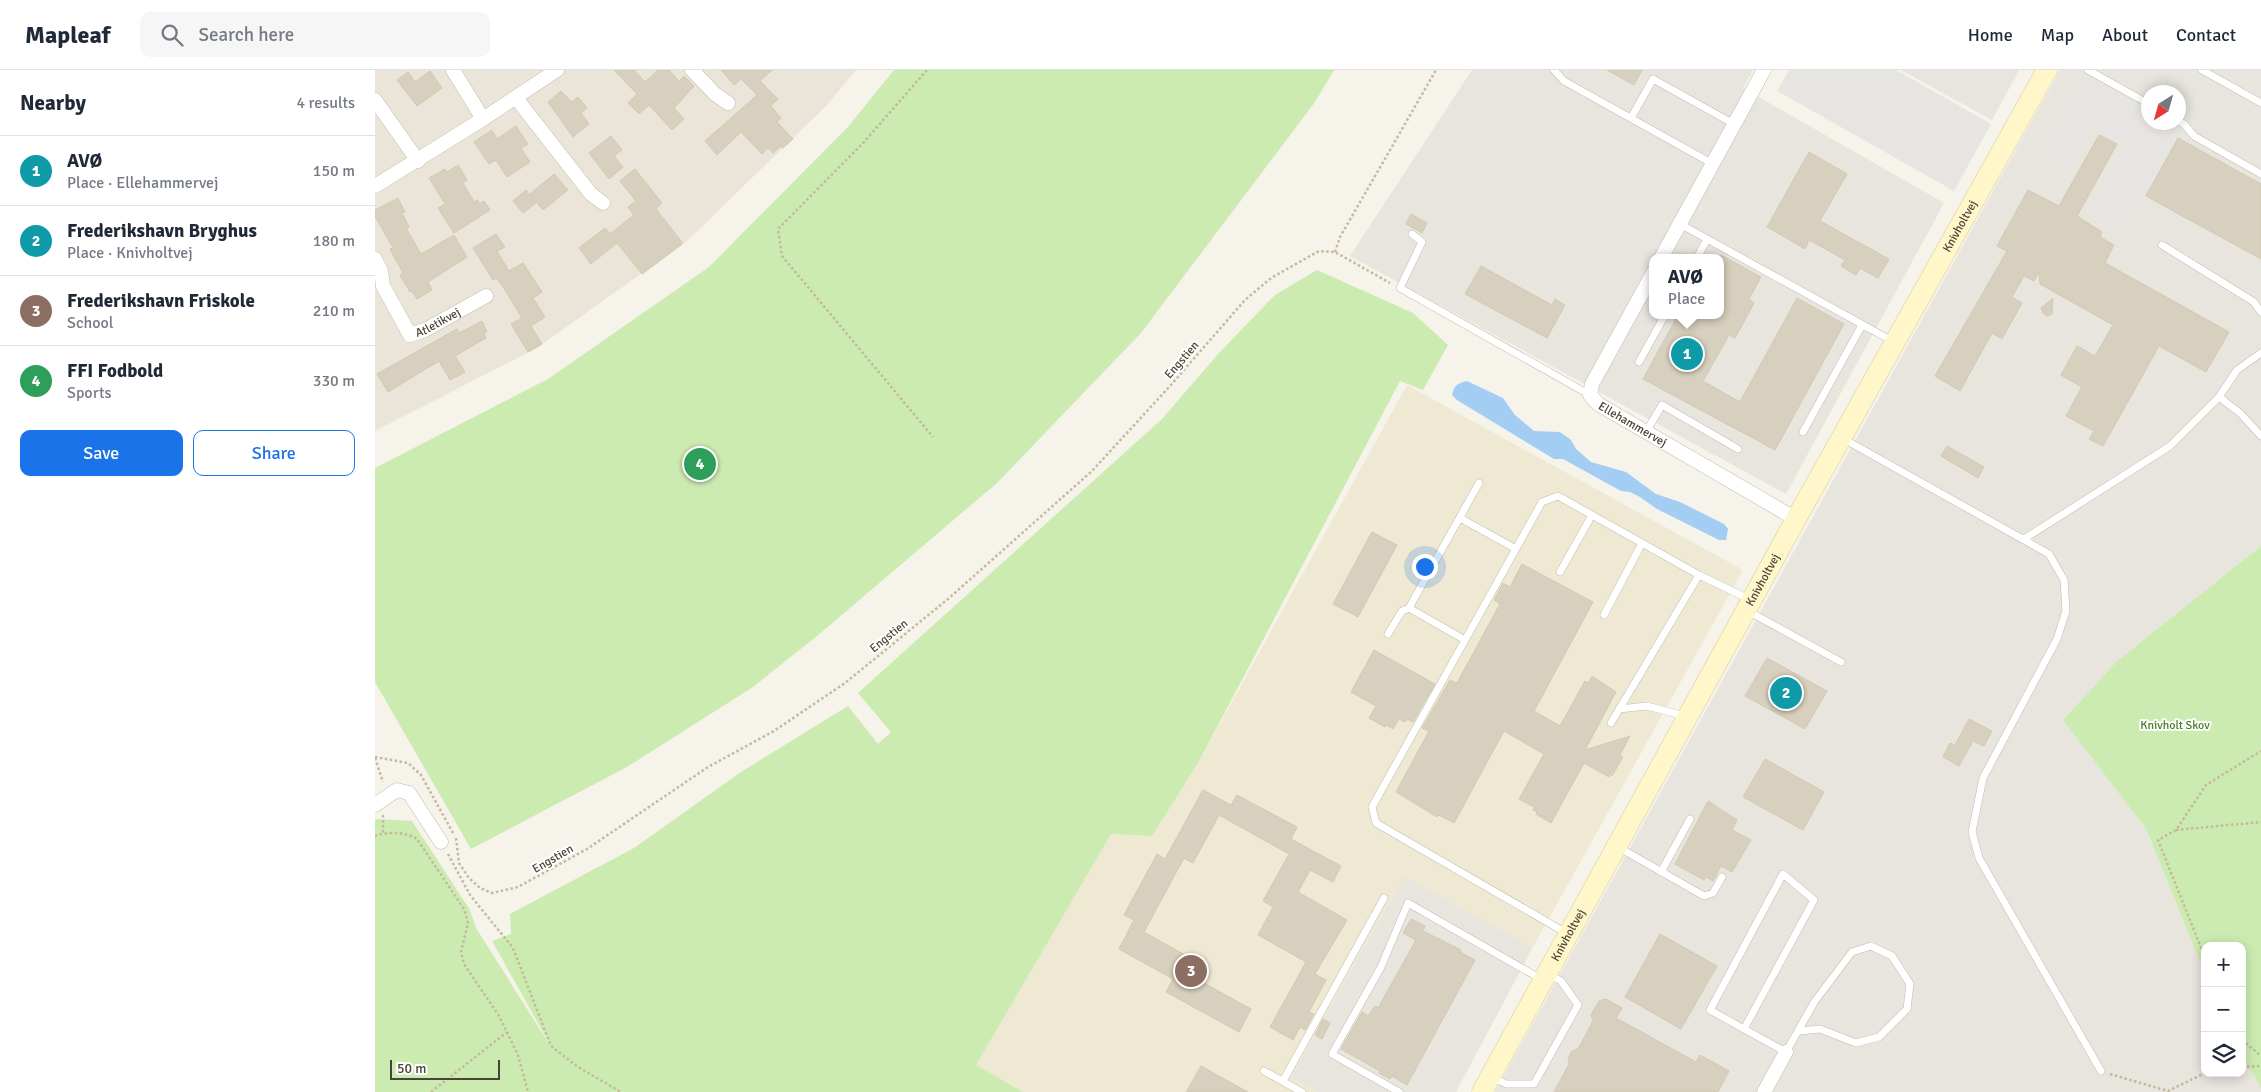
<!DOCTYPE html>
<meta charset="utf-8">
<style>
:root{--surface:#fff;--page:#f6f6f7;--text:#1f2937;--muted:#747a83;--line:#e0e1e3;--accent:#1a73e8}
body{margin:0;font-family:Signika,sans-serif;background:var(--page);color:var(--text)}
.controls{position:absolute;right:15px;bottom:15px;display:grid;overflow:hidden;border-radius:10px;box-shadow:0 2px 12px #0003}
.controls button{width:45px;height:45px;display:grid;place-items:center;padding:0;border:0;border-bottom:1px solid var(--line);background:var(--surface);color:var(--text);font:25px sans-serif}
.compass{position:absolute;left:1766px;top:15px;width:45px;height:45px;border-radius:50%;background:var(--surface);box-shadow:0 2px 12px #0003;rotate:217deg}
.scale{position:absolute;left:15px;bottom:12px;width:110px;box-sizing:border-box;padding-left:5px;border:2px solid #4a4437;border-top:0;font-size:14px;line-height:18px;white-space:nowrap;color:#4a4437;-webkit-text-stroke:4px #fff;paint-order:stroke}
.you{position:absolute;left:1049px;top:496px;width:18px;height:18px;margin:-12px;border:4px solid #fff;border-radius:50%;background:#1a73e8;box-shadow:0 0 0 8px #1a73e833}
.badge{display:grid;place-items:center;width:32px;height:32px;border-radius:50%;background:var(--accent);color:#fff;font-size:16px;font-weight:700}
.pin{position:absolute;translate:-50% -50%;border:2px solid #fff;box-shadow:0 1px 5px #0006}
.popup{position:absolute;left:1274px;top:184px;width:75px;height:65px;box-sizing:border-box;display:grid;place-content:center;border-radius:10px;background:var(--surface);filter:drop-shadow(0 1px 4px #0005);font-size:16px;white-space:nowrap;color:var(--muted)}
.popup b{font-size:19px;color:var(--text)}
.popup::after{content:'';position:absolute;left:50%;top:100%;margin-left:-10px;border:10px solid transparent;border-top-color:var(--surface)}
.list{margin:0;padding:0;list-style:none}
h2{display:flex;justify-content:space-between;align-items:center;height:65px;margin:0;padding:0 20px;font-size:21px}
h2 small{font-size:16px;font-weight:400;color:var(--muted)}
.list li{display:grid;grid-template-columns:32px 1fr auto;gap:15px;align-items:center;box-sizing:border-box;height:70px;padding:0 20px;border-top:1px solid var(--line)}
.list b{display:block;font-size:19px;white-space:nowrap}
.list p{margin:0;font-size:16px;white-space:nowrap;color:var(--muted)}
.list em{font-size:16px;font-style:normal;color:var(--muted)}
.actions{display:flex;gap:10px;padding:15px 20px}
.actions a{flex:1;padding:11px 0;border:1px solid var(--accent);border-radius:10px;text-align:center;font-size:18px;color:var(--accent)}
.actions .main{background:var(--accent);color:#fff}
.icon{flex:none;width:28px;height:28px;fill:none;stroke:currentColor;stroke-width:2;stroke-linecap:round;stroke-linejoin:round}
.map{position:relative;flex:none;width:1886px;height:1022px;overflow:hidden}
header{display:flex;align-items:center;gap:30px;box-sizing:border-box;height:70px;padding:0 25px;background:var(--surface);border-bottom:1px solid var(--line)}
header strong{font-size:24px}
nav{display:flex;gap:28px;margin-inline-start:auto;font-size:18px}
.search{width:350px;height:45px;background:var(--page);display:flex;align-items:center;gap:12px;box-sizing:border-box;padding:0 18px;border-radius:10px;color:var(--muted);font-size:19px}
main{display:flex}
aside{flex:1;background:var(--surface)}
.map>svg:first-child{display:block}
.residential{fill:#eae5d8}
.industrial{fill:#e8e4de;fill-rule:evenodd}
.education{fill:#efe9d3}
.green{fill:#ccebb1}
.parking{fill:#e7e5e1}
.water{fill:#a4cdf4}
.building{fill:#d8d0be;stroke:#d3c9b1}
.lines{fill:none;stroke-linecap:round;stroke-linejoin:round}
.lane-casing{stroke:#c2bcac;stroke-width:8}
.street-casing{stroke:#c2bcac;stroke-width:15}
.secondary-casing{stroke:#d7cb98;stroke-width:21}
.path{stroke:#c4b99c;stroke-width:2.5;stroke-dasharray:2.5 2.5;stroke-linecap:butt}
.lane{stroke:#fff;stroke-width:7}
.street{stroke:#fff;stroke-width:14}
.secondary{stroke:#fff7ca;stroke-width:20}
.labels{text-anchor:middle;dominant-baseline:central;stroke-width:4;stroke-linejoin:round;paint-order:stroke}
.street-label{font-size:12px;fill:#4a4437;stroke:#fff}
.park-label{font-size:12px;fill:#417f27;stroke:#fff}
</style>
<header>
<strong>Mapleaf</strong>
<div class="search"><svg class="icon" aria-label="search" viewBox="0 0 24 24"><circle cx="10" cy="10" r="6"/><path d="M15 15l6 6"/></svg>Search here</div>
<nav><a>Home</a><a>Map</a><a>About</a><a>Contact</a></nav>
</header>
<main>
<aside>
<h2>Nearby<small>4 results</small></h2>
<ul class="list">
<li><span class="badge" style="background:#0f9aa8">1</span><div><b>AVØ</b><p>Place · Ellehammervej</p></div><em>150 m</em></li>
<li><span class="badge" style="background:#0f9aa8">2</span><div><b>Frederikshavn Bryghus</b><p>Place · Knivholtvej</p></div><em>180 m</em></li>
<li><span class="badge" style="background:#8d6e63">3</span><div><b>Frederikshavn Friskole</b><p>School</p></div><em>210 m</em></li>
<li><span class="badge" style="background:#2e9e5b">4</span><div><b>FFI Fodbold</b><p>Sports</p></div><em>330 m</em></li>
</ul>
<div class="actions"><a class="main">Save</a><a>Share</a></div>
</aside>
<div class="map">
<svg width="1886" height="1022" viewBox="0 0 1886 1022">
<rect width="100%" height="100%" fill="#f5f3ea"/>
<path class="residential" d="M0,0H481L451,36L312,171L162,278L0,361Z"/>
<path class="industrial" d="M1097,0H1378L1368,18L1569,133L1411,424L975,186ZM1278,188H1346V245H1278Z
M1526,0H1644L1617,50Z
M1685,0H1886V476L1741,592L1688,650L1771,759L1830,904V1003H1867V986L1886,1018V1022H1120ZM1774,22H1804V52H1774Z
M1029,806L1158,877L1081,1022H943L916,1007Z"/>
<path class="education" d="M1032,315L1368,500L1158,877L1029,806L916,1007L943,1022H648L600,996L736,764L777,766L823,693Z"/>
<path class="green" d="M519,0H959L940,32L766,263L622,413L442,566L378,617L252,697L96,779L0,612V398L173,309L334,197L472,58Z
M942,200L1038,243L1073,275L1048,320L1025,311L823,693L777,766L736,764L601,995L648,1022H0V749L37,751L95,840L101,858L178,980L117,871L136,864L135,844L259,778L366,702L473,636L503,674L516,662L483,623L787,349L844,283L900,225Z
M1886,476V1018L1867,986V876H1830V904L1771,759L1688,650L1741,592Z"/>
<path class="parking" d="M1414,0H1521L1616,54L1579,121L1402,21Z
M1705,4L1773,41L1774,52L1793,53L1806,59L1749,164L1714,144L1752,74L1720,56L1696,100L1663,82Z
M1662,102L1686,115L1680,125L1657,112Z"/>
<path class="water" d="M1092,311L1128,328L1140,345L1159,361L1185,362L1196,370L1201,379L1216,392L1251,402L1281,424L1305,432L1349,454L1353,459L1351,470H1344L1282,439L1265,427L1255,422L1246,421L1188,389H1179L1082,330L1077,325C1079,315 1083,313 1092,311Z"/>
<path class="building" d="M239,0H259L270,12L283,0H294L304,11L309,6L319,16L299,38L309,49L297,60L274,35L264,44L253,33L262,24Z
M346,0H397L385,11L403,29L396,36L406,48L402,52L418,69L408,78L406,76L398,83L393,78L387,84L366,62L342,85L330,71L382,25L366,9L359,15Z
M1232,0H1267L1259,15Z
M55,1L67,18L42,36L22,10L33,2L40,12Z
M186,21L197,32L203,27L212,38L206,43L214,54L198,67L173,32Z
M141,56L153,74L146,78L155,92L132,107L121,90L114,94L99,72L117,60L122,69Z
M1724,65L1742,74L1702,146L1727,162L1725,167L1739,175L1730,193L1854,262L1831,302L1784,276L1728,376L1714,369L1719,361L1691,346L1707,317L1686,305L1702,276L1720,286L1738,255L1665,214L1664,202L1659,211L1649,206L1637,227L1647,233L1627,269L1617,263L1585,321L1560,306L1632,181L1622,176L1653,120L1684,136Z
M236,66L247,80L239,86L248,97L234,109L214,83Z
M1803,68L1886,114V189L1771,126Z
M1434,82L1472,104L1445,151L1514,189L1503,208L1485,198L1481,205L1466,196L1470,190L1434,170L1430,179L1392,157Z
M83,95L92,110L88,113L99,132L103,130L104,134L109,131L115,140L79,163L63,138L70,134L54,108L70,99L72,102Z
M260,99L287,133L281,139L307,172L306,175L267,204L242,173L216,194L204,178L230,158L235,164L259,145L253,137L261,131L245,111Z
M179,104L193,120L168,140L155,124Z
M151,120L161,133L148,143L138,131Z
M23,128L30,142L27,143L34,157L31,158L46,184L79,165L92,187L53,212L57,220L42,229L37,221L35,222L25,205L28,203L15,179L18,178L0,146V140Z
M1036,144L1052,153L1047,163L1031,154Z
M121,164L130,177L122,181L134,201L148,193L167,222L158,228L170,247L156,256L167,274L153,282L136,254L147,248L127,215L121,208L118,210L98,178Z
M1346,185L1386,207L1374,229L1379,233L1360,268L1354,265L1328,311L1365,332L1422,228L1469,254L1400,380L1268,309L1303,245H1346Z
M1106,196L1177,235L1180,229L1190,235L1172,268L1090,224Z
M1678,228L1677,244L1672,246L1668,243L1666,238Z
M107,251L112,262L109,263L111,268L80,286L90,302L75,310L64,291L13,322L2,304L82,259L84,263Z
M1572,376L1609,397L1603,408L1566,386Z
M997,462L1022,475L983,547L958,534Z
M1147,494L1218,532L1159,641L1185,656L1210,611L1213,613L1217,606L1241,622L1210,680L1255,666L1245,685L1248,687L1237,706L1235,704L1234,707L1209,693L1176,753L1161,744L1162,742L1158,740L1159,737L1144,729L1169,684L1129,661L1079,753L1064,745L1062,747L1021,722L1054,661L1047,658L1075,610L1081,613L1083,611L1125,534L1119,530L1128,513L1135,517Z
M999,580L1060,614L1038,652L1032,649L1030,652L1024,649L1018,659L1011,655L1010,657L994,648L1001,636L976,622Z
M1392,588L1452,621L1430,659L1370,626Z
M1594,649L1617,661L1609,676L1598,671L1584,696L1568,687L1575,673L1580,675Z
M1390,689L1449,722L1428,760L1368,727Z
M828,720L856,735L862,725L922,757L916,769L966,796L958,812L935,800L923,822L972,850L940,904L951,910L934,942L939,944L930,960L925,957L918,970L895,957L931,892L883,865L898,837L888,831L914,784L844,745L818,793L809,788L769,862L817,889L809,902L876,939L864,962L791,922L798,909L744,879L759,850L749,845L782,784L790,789Z
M1333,731L1362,750L1357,760L1376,770L1357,802L1346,796L1338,811L1331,807L1329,810L1300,794Z
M1036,849L1050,856L1048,861L1086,880L1085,882L1100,890L1032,1015L1017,1006L1015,1009L1004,1003L1005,1001L966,979L987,942L993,946L1000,936L1003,938L1041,870L1028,863Z
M1285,864L1342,896L1306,959L1250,927Z
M1231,929L1247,938L1241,948L1321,992L1325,985L1354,1001L1343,1022H1179L1194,994L1193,989L1197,981L1203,979L1218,951L1216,945L1224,931Z
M948,949L955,953L947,969L940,965Z
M826,996L873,1022H811Z"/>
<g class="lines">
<g class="lane-casing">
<path id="lane" d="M1179,0L1189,11L1338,94
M1713,0L1774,34
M1827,0L1886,33
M1256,48L1278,9L1359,54
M1804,51L1810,55L1819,66L1886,104
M1305,154L1519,272
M1037,164L1047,172L1025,218L1215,325
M1787,175L1879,232L1886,242
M1322,188L1332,169
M1264,292L1290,245
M1844,327L1865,343L1886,366
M1271,362L1287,335L1363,379
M1428,362L1487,255
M1467,368L1674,484L1689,510L1691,541L1682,569L1608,708L1597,762L1604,788L1726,1001
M1085,448L1141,479
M1649,469L1795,376L1844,327L1862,300L1886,283
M1185,502L1217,445
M1034,538L1090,570
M1371,540L1466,592
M1229,545L1267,473
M1013,564L1027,541L1034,538L1104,413
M1244,639L1272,636L1310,646
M1236,653L1324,505
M1243,777L1329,826L1338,823L1347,807
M1286,802L1315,749
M1193,864L1001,753L997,737L1167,432L1183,426L1324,505L1374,529
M1369,959L1335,940L1408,804L1439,830L1369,959L1411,982L1440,931L1477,882L1496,876L1517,886L1535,914L1532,939L1504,967L1481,973L1445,959L1424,961
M889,1001L927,1022
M1118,1007L1131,1014H1159L1203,935L1186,911L1173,904
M908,1011L1009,828
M1024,1022L957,984L1006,897L1033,833L1166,909"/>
</g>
<g class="street-casing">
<g id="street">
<path d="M78,0L108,49"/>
<path d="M317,0L340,24L353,33"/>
<path d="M141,28L216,124L228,133"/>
<path d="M0,30L43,91"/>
<path d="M0,116L108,49L182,0"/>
<path d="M1286,188L1389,0"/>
<path id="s1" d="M0,189L6,201L8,216L35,265L50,260L111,226"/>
<path id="s2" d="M1278,203L1217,314L1215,325L1223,334L1421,449"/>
<path d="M0,735L22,720L34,723L66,772"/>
<path d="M1389,1022L1411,982"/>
</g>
</g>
<g class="secondary-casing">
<g id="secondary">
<path id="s3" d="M1107,1022L1421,449L1672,0"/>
</g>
</g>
<path class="path" d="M552,0L489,72L403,159L407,186L558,367
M960,182L965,167L1061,0
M0,687L33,693L46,705L78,763
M0,688L8,712
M8,745V763
M1801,760L1886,752
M0,766C12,761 31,762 42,769L89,839L93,853L86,882L89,894L124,946L143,985L153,1022
M81,768L84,793L94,808L105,818L117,823L143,817L212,779L333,697L399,661L470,613L573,529L717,401L795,316L870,230L896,208L944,181L960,182L1015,213
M73,784L95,825L138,878L176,976L203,997L246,1022
M1830,888L1783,770L1801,760L1831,715L1886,681
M1867,970L1886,986
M1867,997L1886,996
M1735,1004L1793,1021L1830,1003
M56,1022L132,962"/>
<use href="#lane" class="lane"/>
<use href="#street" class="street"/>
<use href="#secondary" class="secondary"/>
</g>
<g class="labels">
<g class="street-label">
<text stroke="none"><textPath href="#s3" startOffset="989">Knivholtvej</textPath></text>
<text stroke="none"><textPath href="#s1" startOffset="115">Atletikvej</textPath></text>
<text transform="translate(807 290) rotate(-49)">Engstien</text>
<text stroke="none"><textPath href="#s2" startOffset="190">Ellehammervej</textPath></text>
<text stroke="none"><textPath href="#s3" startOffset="584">Knivholtvej</textPath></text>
<text transform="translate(514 566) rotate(-39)">Engstien</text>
<text transform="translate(178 789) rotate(-30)">Engstien</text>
<text stroke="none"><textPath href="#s3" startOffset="179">Knivholtvej</textPath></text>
</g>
<g class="park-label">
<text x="1800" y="655">Knivholt Skov</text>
</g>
</g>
</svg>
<div class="controls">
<button>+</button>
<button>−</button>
<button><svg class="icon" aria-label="layers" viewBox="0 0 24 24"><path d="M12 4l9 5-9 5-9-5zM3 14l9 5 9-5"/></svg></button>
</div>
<svg class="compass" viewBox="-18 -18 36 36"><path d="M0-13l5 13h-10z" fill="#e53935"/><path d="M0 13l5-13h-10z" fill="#747a83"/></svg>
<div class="scale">50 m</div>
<div class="you"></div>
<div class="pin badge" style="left:1312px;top:284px;background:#0f9aa8">1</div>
<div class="popup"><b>AVØ</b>Place</div>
<div class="pin badge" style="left:1411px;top:623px;background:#0f9aa8">2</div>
<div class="pin badge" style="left:816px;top:901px;background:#8d6e63">3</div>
<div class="pin badge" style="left:325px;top:394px;background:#2e9e5b">4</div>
</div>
</main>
